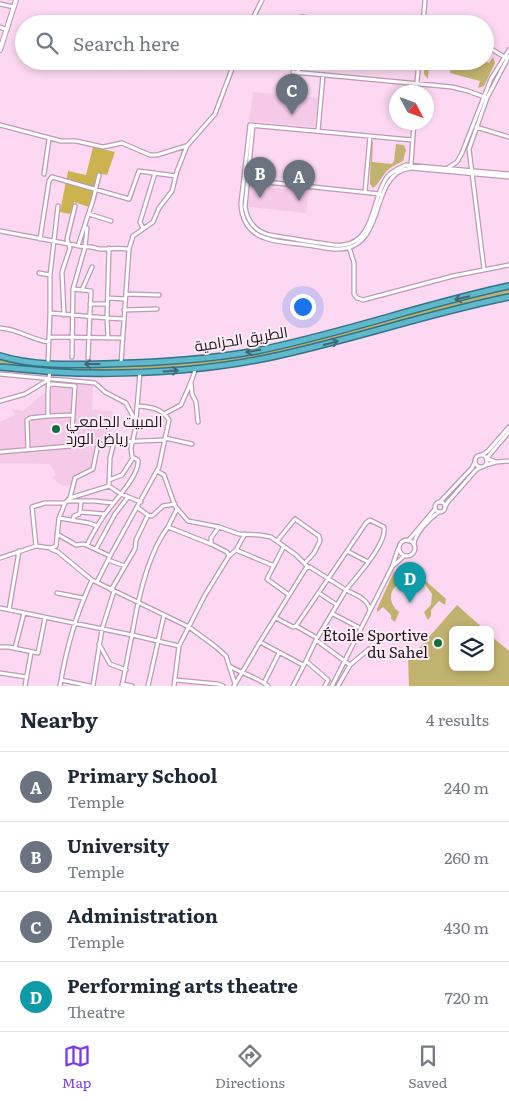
<!DOCTYPE html>
<meta charset="utf-8">
<style>
:root{--surface:#fff;--page:#f6f6f7;--text:#1f2937;--muted:#747a83;--line:#e0e1e3;--accent:#7c3aed}
body{margin:0;font-family:Literata,Cairo,serif;background:var(--page);color:var(--text)}
.controls{position:absolute;right:15px;bottom:15px;display:grid;overflow:hidden;border-radius:8px;box-shadow:0 2px 8px #0003}
.controls button{width:45px;height:45px;display:grid;place-items:center;padding:0;border:0;border-bottom:1px solid var(--line);background:var(--surface);color:var(--text);font:25px sans-serif}
.compass{position:absolute;left:389px;top:85px;width:45px;height:45px;border-radius:50%;background:var(--surface);box-shadow:0 2px 8px #0003;rotate:131deg}
.you{position:absolute;left:302px;top:306px;width:18px;height:18px;margin:-12px;border:4px solid #fff;border-radius:50%;background:#1a73e8;box-shadow:0 0 0 8px #1a73e833}
.badge{display:grid;place-items:center;width:32px;height:32px;border-radius:50%;background:var(--accent);color:#fff;font-size:16px;font-weight:700}
.pin{position:absolute;translate:-50% -41px;filter:drop-shadow(0 1px 2px #0008)}
.pin::after{content:'';position:absolute;top:26px;width:18px;height:15px;background:inherit;clip-path:polygon(0 0,100% 0,50% 100%)}
.list{margin:0;padding:0;list-style:none}
h2{display:flex;justify-content:space-between;align-items:center;height:65px;margin:0;padding:0 20px;font-size:21px}
h2 small{font-size:16px;font-weight:400;color:var(--muted)}
.list li{display:grid;grid-template-columns:32px 1fr auto;gap:15px;align-items:center;box-sizing:border-box;height:70px;padding:0 20px;border-top:1px solid var(--line)}
.list b{display:block;font-size:19px;white-space:nowrap}
.list p{margin:0;font-size:16px;white-space:nowrap;color:var(--muted)}
.list em{font-size:16px;font-style:normal;color:var(--muted)}
.icon{flex:none;width:28px;height:28px;fill:none;stroke:currentColor;stroke-width:2;stroke-linecap:round;stroke-linejoin:round}
.map{position:relative;flex:none;width:509px;height:686px;overflow:hidden}
.search{position:absolute;background:var(--surface);box-shadow:0 2px 8px #0003;left:15px;right:15px;top:15px;height:55px;display:flex;align-items:center;gap:12px;box-sizing:border-box;padding:0 18px;border-radius:28px;color:var(--muted);font-size:19px}
.sheet{height:345px;background:var(--surface)}
nav{display:flex;justify-content:space-around;align-items:center;box-sizing:border-box;height:70px;border-top:1px solid var(--line);background:var(--surface);font-size:14px;color:var(--muted)}
nav a{display:grid;justify-items:center;gap:2px}
nav .on{color:var(--accent)}
.map>svg:first-child{display:block}
.built{fill:#f5cae8}
.green{fill:#c2b26f}
.forest{fill:#cbb34d}
.lines{fill:none;stroke-linecap:round;stroke-linejoin:round}
.minor-casing{stroke:#bc9ab3;stroke-width:5.5}
.tertiary-casing{stroke:#bc9ab3;stroke-width:6}
.trunk-casing{stroke:#317387;stroke-width:8}
.minor{stroke:#fff;stroke-width:3}
.tertiary{stroke:#fff;stroke-width:4}
.trunk{stroke:#60b8cc;stroke-width:5}
.oneway{stroke:#416675}
.poi-dot{fill:#116e42;stroke:#fcedf7;stroke-width:2}
.labels{text-anchor:middle;dominant-baseline:central;stroke-width:4;stroke-linejoin:round;paint-order:stroke}
.street-label{font-size:15px;fill:#22151e;stroke:#fcedf7}
.poi-label{font-size:15px;fill:#22151e;stroke:#fcedf7;text-anchor:start}
</style>
<div class="map">
<svg width="509" height="686" viewBox="0 0 509 686">
<rect width="100%" height="100%" fill="#fcd8f2"/>
<path class="built" d="M253,92L318,98L315,127L249,121Z
M251,185L309,192L306,213L248,207Z
M51,383L91,384L93,386L92,410L111,411L113,413L111,435L102,437V443H94L92,467L90,470L71,478V485L63,486L52,478L56,474L50,464L0,463V422L15,415L12,409L23,411L46,392V384Z"/>
<path class="green" d="M493,57L495,63L484,86L478,88L480,81L450,73L451,66L429,64L428,79L424,74L425,61H485L489,63Z
M371,142H373L372,162L392,164L394,161L396,144L404,145L406,150L403,161C397,164 391,166 386,172C381,177 379,184 373,188L370,184Z
M509,288V294C423,313 339,343 253,359C169,374 84,372 0,365V358L10,360L147,365L174,363L247,354Z
M394,572L402,574L406,581C389,585 386,602 399,612L395,622L391,619V615L383,607L377,612V609Z
M419,575L446,599L445,605L439,601L431,610V616L428,620L424,612L431,605L432,594L425,584L416,582Z
M457,605L485,630H453V667H490V635L509,651V686H409L408,656L413,655Z"/>
<path class="forest" d="M93,147L115,152L107,175L98,173L89,207L74,202L70,214L60,212L68,171L86,175Z"/>
<g class="lines">
<g class="minor-casing">
<path id="minor" d="M0,4L14,7
M301,17L380,24
M250,24L262,0
M303,24L304,17
M423,24L425,0
M0,27L7,30
M485,45L506,58
M293,72L452,87L468,91L487,98
M298,73L299,61
M416,92L419,61
M0,125L61,141H76L103,147L122,143L150,155H157L186,146
M253,125L245,207C248,224 258,234 275,236C290,238 305,241 320,243C328,244 336,246 343,245C375,242 372,197 387,177C392,171 399,168 406,165L509,174
M476,127L509,137
M318,131L323,75
M412,140L250,125L241,203C241,219 249,233 265,238C278,243 294,243 307,245C318,246 330,250 341,249C388,245 368,173 411,168L509,177
M411,165L414,122
M449,167L457,162L462,153L491,79L509,50
M44,174L49,139
M247,180L380,194
M365,192L370,136
M89,214L111,221
M143,228L140,222L155,173
M0,231L85,247C91,246 94,248 100,249C109,249 119,248 129,249L133,236L153,222L159,208L172,191L177,171L187,146L215,114L235,61
M40,239L49,181L52,177L129,199L139,171L176,176
M78,246L93,200L99,175
M349,247L354,263V294L357,298L363,300L453,276L509,265
M109,248L107,318L124,319
M484,269L469,149L487,98L509,56
M39,273L50,275
M73,289L91,291L88,358
M82,290L92,267
M126,294L159,295
M108,298L125,299
M90,304H107
M124,310L157,309
M50,313V275L58,206
M64,315L62,272L70,248L67,239L75,206
M0,328C19,329 31,340 49,342
M49,337L123,338
M72,357L73,289L85,247L87,228
M48,363L50,313L107,318L108,338
M121,363L129,249
M50,371C47,386 48,401 48,416L73,415
M0,374L95,383L105,392L126,403L135,420
M191,382L192,394L196,402L198,422
M0,401L25,394L48,380
M164,414L181,405C185,395 194,378 195,369
M165,438L192,444
M28,450L27,420L30,418L48,416
M0,452L71,446L75,386L52,384L49,385
M475 461a6 6 0 1 1 12 0a6 6 0 1 1-12 0Z
M482,455L488,451L509,427
M487,458L509,432
M496,462L509,461
M486,465L496,462L488,459
M157,471L164,475L175,506L188,521L219,527L239,534L260,535L271,537L296,555L308,567
M109,480L122,475L133,458
M109,486L110,458L114,442
M70,498L109,486L121,494L141,502
M67,501H94L113,503
M81,502L80,512L105,514
M440,502L472,468L475,462
M435 507a5 5 0 1 1 10 0a5 5 0 1 1-10 0Z
M445,507L447,503L476,470L481,467
M138,508L148,515L152,516L163,506L175,504
M59,518L89,523L97,526
M73,520L74,516L79,514L80,512
M168,527L177,509
M57,534L76,545L84,544L110,556L159,467L169,420C162,408 150,407 138,406
M399 548a8 8 0 1 1 16 0a8 8 0 1 1-16 0Z
M277,541L295,519L319,536L320,541L314,553L305,563
M408,541L435,509
M87,545C92,535 97,526 103,517C112,503 140,476 138,460L132,457L131,448L135,431L140,372
M414,545C414,534 430,518 439,512
M36,546L32,507L45,503H65
M284,546L267,579L289,595
M51,549L58,552L92,580L189,627L216,647L226,656L235,684
M96,549L115,514L128,497
M398,549L392,567L404,556
M236,550L274,566
M347,551L368,562
M229,556L236,550L245,534
M0,558L36,546L51,548L56,546L59,518L65,503L70,498L75,478L93,469L98,444H109L117,442L165,440
M108,560L125,566
M97,582L110,556
M111,590L135,549L136,540L148,515
M57,593L83,598
M319,593L337,605
M0,608L132,635L122,686
M9,610L19,551
M333,614L358,627
M276,618L293,627L296,626L366,523L370,520L384,527C387,544 357,576 346,590C356,595 367,598 370,610
M296,626L317,638
M316,640L350,665
M260,642L306,568L310,567L346,590L316,640L306,661
M99,644L110,664L126,670
M179,646L132,635C137,604 148,553 168,527L211,544
M0,647H8L38,653L45,618
M15,648L24,613
M231,667C243,674 257,677 268,686
M0,673L26,677
M61,680L90,686
M175,680L218,684L223,686
M264,683L279,653
M122,684L132,686
M25,686L31,653
M60,686C66,649 76,614 92,580
M93,686L102,629L114,591
M148,686L164,615
M174,686L179,646L205,595L229,556L227,552L211,544V538L219,527
M234,686L260,642L303,665
M293,686L306,661L328,680L325,686
M332,686L392,567
M338,686L350,665L369,649"/>
</g>
<g class="tertiary-casing">
<path id="tertiary" d="M0,50L16,0"/>
</g>
<g class="trunk-casing">
<path id="trunk" d="M0,356C31,366 73,365 105,364C156,363 207,360 256,351C341,334 424,304 509,286
M0,367C28,369 55,373 83,373C145,374 210,370 271,357C351,340 429,313 509,297"/>
</g>
<use href="#minor" class="minor"/>
<use href="#tertiary" class="tertiary"/>
<use href="#trunk" class="trunk"/>
</g>
<defs><path id="oneway-shaft" d="M-6 0H5M1.5-3L5.5 0L1.5 3" fill="none" stroke-width="1.6" stroke-linecap="round" stroke-linejoin="round" transform="scale(1.25)"/></defs>
<g class="oneway">
<use href="#oneway-shaft" transform="translate(462 298) rotate(166)"/>
<use href="#oneway-shaft" transform="translate(331 343) rotate(-15)"/>
<use href="#oneway-shaft" transform="translate(253 351) rotate(170)"/>
<use href="#oneway-shaft" transform="translate(92 364) rotate(180)"/>
<use href="#oneway-shaft" transform="translate(171 371) rotate(-4)"/>
</g>
<g class="poi-dot">
<circle cx="56" cy="429" r="5"/>
<circle cx="438" cy="643" r="5"/>
</g>
<g class="labels">
<g class="street-label">
<text transform="translate(241 338) rotate(-9)">الطريق الحزامية</text>
</g>
<g class="poi-label">
<text x="66" y="420">المبيت الجامعي<tspan x="66" dy="17">رياض الورد</tspan></text>
<text x="428" y="634" text-anchor="end">Étoile Sportive<tspan x="428" dy="17">du Sahel</tspan></text>
</g>
</g>
</svg>
<div class="controls">
<button><svg class="icon" aria-label="layers" viewBox="0 0 24 24"><path d="M12 4l9 5-9 5-9-5zM3 14l9 5 9-5"/></svg></button>
</div>
<svg class="compass" viewBox="-18 -18 36 36"><path d="M0-13l5 13h-10z" fill="#e53935"/><path d="M0 13l5-13h-10z" fill="#747a83"/></svg>
<div class="you"></div>
<div class="pin badge" style="left:299px;top:201px;background:#6b7280">A</div>
<div class="pin badge" style="left:260px;top:198px;background:#6b7280">B</div>
<div class="pin badge" style="left:292px;top:115px;background:#6b7280">C</div>
<div class="pin badge" style="left:410px;top:603px;background:#0f9aa8">D</div>
<div class="search"><svg class="icon" aria-label="search" viewBox="0 0 24 24"><circle cx="10" cy="10" r="6"/><path d="M15 15l6 6"/></svg>Search here</div>
</div>
<section class="sheet">
<h2>Nearby<small>4 results</small></h2>
<ul class="list">
<li><span class="badge" style="background:#6b7280">A</span><div><b>Primary School</b><p>Temple</p></div><em>240 m</em></li>
<li><span class="badge" style="background:#6b7280">B</span><div><b>University</b><p>Temple</p></div><em>260 m</em></li>
<li><span class="badge" style="background:#6b7280">C</span><div><b>Administration</b><p>Temple</p></div><em>430 m</em></li>
<li><span class="badge" style="background:#0f9aa8">D</span><div><b>Performing arts theatre</b><p>Theatre</p></div><em>720 m</em></li>
</ul>
</section>
<nav>
<a class="on"><svg class="icon" aria-label="map" viewBox="0 0 24 24"><path d="M3 6l6-2 6 2 6-2v14l-6 2-6-2-6 2zM9 4v14M15 6v14"/></svg>Map</a>
<a><svg class="icon" aria-label="directions" viewBox="0 0 24 24"><path d="M12 3l9 9-9 9-9-9zM9 14v-3h6M13 9l2 2-2 2"/></svg>Directions</a>
<a><svg class="icon" aria-label="saved" viewBox="0 0 24 24"><path d="M7 4h10v16l-5-4-5 4z"/></svg>Saved</a>
</nav>
